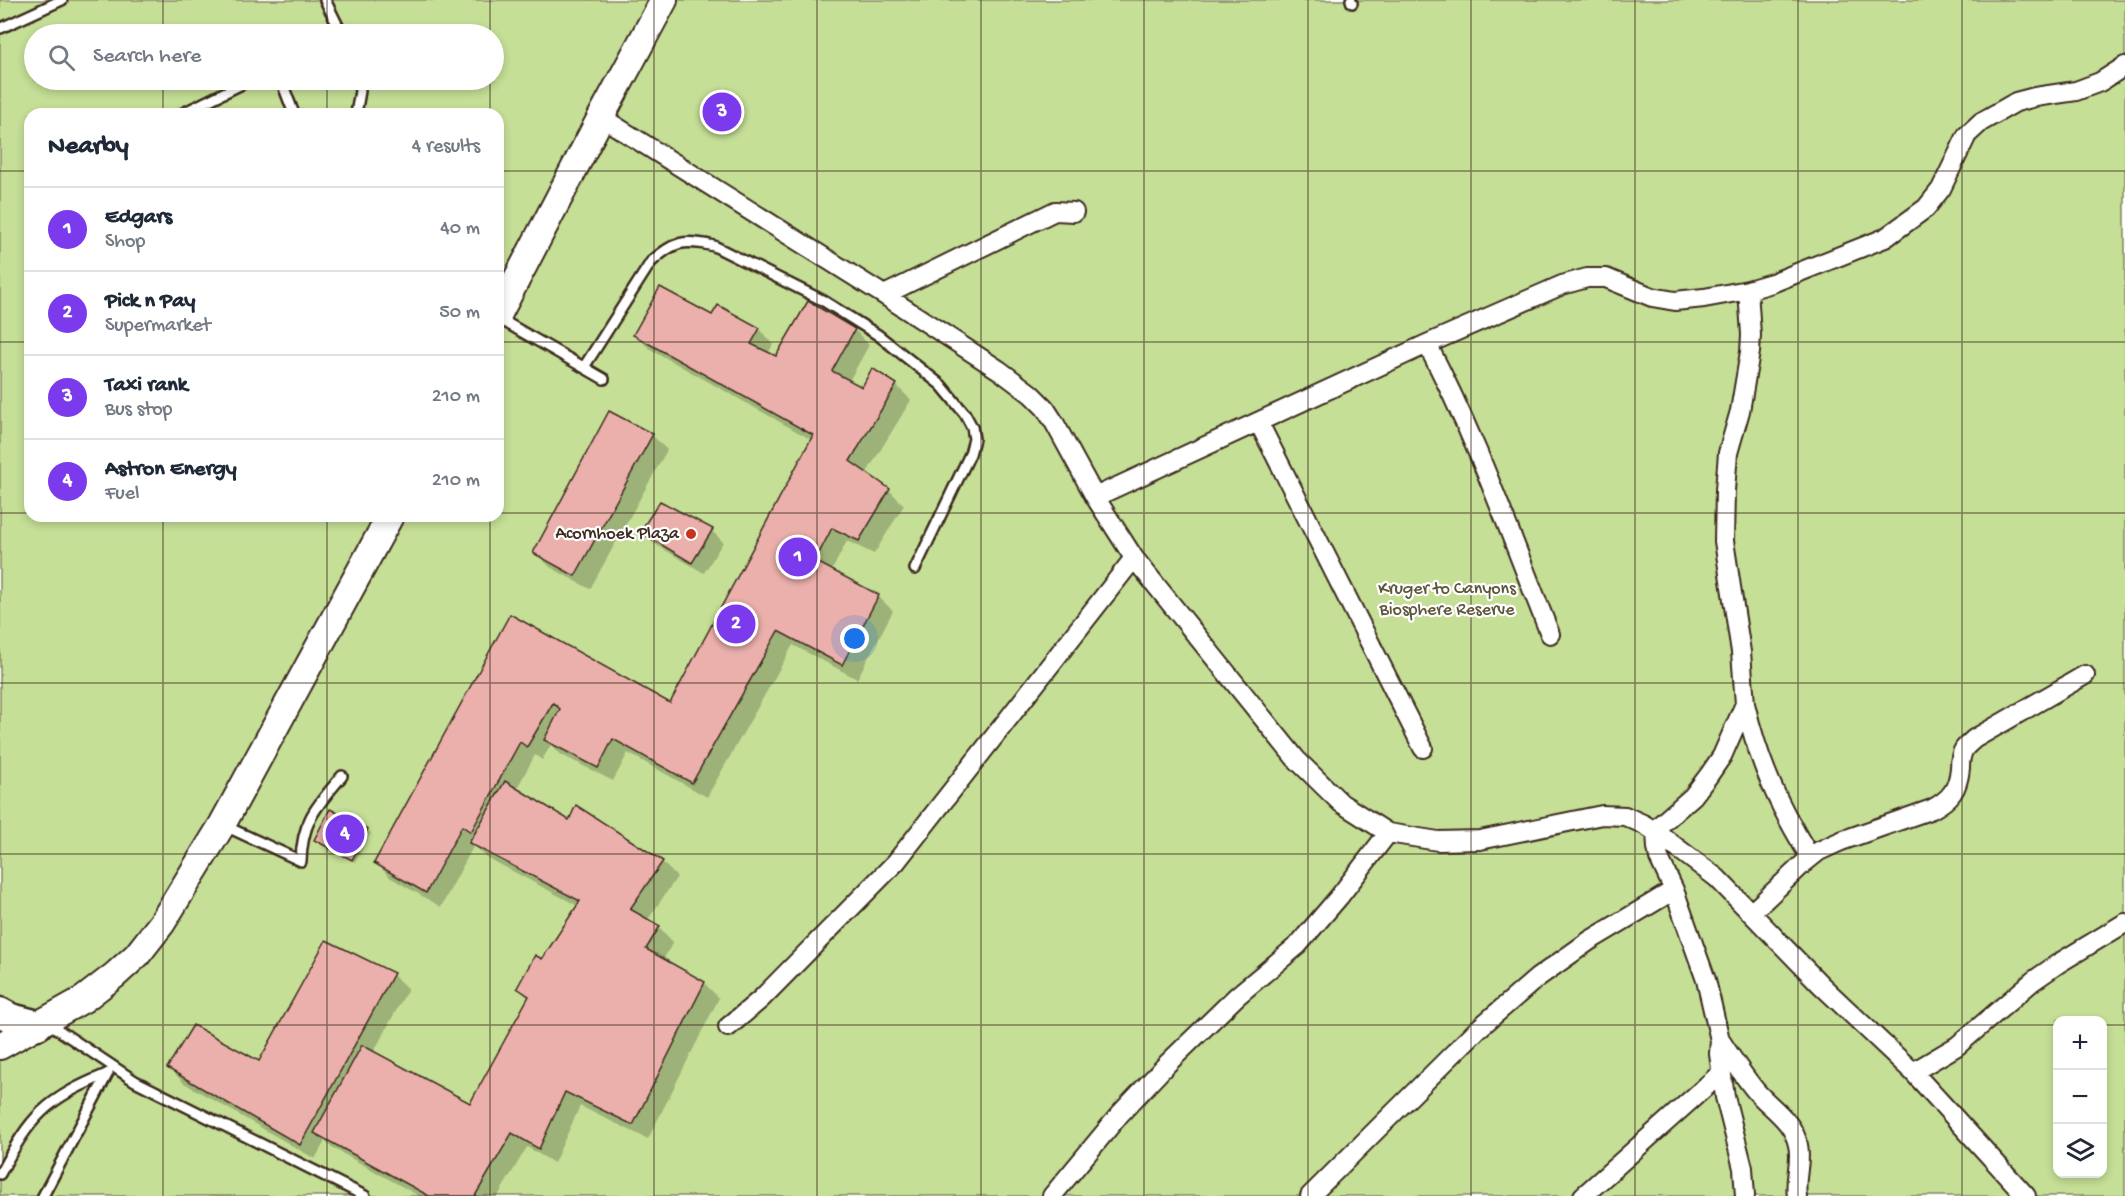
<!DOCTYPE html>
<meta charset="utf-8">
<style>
:root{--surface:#fff;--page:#f2f2f3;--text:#1f2937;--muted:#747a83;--line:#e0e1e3;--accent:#7c3aed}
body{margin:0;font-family:"Gochi Hand",sans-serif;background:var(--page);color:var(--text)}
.controls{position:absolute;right:18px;bottom:18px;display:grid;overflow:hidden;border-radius:12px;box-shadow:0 3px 9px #0003}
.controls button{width:54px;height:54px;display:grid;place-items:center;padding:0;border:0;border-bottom:2px solid var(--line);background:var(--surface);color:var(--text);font:30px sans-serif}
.you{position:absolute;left:855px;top:639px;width:21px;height:21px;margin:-15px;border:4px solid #fff;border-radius:50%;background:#1a73e8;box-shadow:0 0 0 9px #1a73e833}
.badge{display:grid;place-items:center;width:39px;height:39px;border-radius:50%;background:var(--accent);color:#fff;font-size:20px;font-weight:700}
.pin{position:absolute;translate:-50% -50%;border:3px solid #fff;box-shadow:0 2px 6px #0006}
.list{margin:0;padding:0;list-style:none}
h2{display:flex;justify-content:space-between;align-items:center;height:78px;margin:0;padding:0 24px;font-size:26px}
h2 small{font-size:20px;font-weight:400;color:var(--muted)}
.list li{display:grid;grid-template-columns:39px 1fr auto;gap:18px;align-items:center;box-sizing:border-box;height:84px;padding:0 24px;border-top:2px solid var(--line)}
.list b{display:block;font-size:22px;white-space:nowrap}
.list p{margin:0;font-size:20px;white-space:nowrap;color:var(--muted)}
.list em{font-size:20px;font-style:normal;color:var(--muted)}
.icon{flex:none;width:33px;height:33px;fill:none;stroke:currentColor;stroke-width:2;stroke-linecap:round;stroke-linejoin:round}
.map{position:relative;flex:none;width:2125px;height:1196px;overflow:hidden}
.search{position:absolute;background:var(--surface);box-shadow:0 3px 9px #0003;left:24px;top:24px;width:480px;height:66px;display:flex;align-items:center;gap:15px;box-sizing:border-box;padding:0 21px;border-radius:33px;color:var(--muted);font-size:22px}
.panel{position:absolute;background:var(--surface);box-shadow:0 3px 9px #0003;left:24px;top:108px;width:480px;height:414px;border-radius:18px}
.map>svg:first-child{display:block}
.green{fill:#c5df96;stroke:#80845a;stroke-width:1.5;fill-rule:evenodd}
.shadow{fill:#0003}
.building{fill:#ebb0ab;stroke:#3b2a1e;stroke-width:1.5}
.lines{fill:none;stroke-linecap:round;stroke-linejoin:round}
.lane-casing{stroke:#3b2a1e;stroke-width:14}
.street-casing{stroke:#3b2a1e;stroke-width:22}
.secondary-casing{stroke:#3b2a1e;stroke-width:30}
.primary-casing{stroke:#3b2a1e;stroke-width:33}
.lane{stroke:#fff;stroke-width:9}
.street{stroke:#fff;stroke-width:18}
.secondary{stroke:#fff;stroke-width:26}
.primary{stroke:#fff;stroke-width:28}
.grid{fill:none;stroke:#3b2a1e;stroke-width:1.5;stroke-opacity:0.55}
.poi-dot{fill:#c8321e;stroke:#fff;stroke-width:2}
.labels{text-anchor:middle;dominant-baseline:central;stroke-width:4.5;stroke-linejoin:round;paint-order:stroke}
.poi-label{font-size:18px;fill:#3b2a1e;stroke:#fff;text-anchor:end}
.park-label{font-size:18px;fill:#5e573c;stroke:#fff}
</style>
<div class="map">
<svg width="2125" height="1196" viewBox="0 0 2125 1196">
<rect width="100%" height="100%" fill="#fff"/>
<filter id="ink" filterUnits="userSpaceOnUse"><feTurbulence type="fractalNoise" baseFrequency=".0167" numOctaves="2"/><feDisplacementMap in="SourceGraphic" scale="12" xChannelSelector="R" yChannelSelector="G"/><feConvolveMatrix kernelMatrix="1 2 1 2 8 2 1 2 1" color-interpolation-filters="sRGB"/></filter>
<g filter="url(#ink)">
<path class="green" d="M0,0H2125V1196H0ZM34,34H494V80H34ZM30,114H498V516H30ZM2058,1020H2102V1174H2058Z"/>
<path class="shadow" d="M809,303L855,330L869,345L849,381L862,389L872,371L896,385L911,400L866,474L889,490L904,505L874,554L847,541L831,572L878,596L893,611L857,679L793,645L707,797L628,753L613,781L560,754L551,745L542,760L535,755L516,790L570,822L662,862L677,877L647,921L659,927L673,942L663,960L704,983L719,998L648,1139L580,1106L554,1163L527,1147L498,1196H419L331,1147L325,1141L315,1159L184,1083L169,1068L260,1063L327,942L393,975L408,989L373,1053L470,1105L529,999L518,988L542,961L578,906L486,857L474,845L441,907L391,878L376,863L511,616L671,705L812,440L650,349L635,335L713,317L759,329L773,344L768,354L777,358Z
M652,435L667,450L590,589L550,567L535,552Z
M661,503L712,531L723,542L704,573L653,543L642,532Z
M331,811L371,833L355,862L319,842Z"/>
<path class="building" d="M660,287L712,315L718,305L760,328L751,344L776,356L808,301L855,329L832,371L862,387L872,368L897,384L850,461L890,489L859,541L832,528L815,561L879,595L842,665L778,631L692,783L613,739L598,768L544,740L560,709L553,703L527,747L520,742L471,832L462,826L426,893L374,863L510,614L670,703L813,435L633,335Z
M609,411L653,434L575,576L533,553Z
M660,501L713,529L692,563L640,532Z
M505,781L569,820L576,805L663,861L630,909L660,926L646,949L705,982L633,1125L565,1092L539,1149L512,1133L475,1196H429L314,1133L362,1045L470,1103L529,996L517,988L535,955L542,959L580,901L469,843Z
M330,809L368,829L352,860L314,840Z
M326,940L394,973L300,1145L167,1068L193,1025L259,1061Z"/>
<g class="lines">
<g class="lane-casing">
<path id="lane" d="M325,0L342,34
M1351,0L1352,3
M1,28L62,0
M281,80L294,114
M181,114L250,80
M356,114L360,91L358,80
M498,318L604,379
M584,367L651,262C674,241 684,239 714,246L822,300L878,335L941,385L965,414L972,427L974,439L970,454L915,569
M225,826L301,861C302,820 317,806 342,776
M48,1023L135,1081L365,1196
M0,1174C30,1116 46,1099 107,1074
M43,1196L108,1073"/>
</g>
<g class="street-casing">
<path id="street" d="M601,117L884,295L999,370L1031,394L1045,408L1054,422L1095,497L1134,558L1296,759L1341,803L1388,833L1438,841L1480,840L1602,815L1625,816L1643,824L1656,832L1717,878L1821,985L1913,1072L2026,1196
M884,295L1055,211L1074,212
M1427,344C1476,437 1511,537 1550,634
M1259,423L1423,748
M1095,497L1427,344L1562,285L1587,278H1606L1652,297L1675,301L1704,298L1748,290L1772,283L1885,238L1926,208L1941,189L1967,135L1981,122L2016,102L2035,97L2076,91L2100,82L2125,66
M1745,704C1759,763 1778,805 1810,857
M1751,913L1804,863L1819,851L1841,841L1932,809C1951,799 1958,789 1960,768C1960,762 1961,754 1964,749C1966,746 1971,742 1974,739L2085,675
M728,1027L761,999L896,862L1134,558
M1720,1040C1731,1057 1742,1074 1755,1090C1770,1108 1793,1120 1798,1145C1802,1162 1794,1179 1797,1196
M1913,1072L1957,1046L2033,981L2059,963L2125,923
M1052,1196L1120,1114L1167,1064L1237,996L1298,945L1339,897L1388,833
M1310,1196L1477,1030L1537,978L1589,941L1674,890
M1583,1196L1721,1073
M1745,1196L1743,1168L1725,1097L1719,1054L1720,1040L1706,980L1674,890L1659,858L1657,848L1656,832L1661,824L1693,796L1709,775L1722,756L1745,704L1741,652L1724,541L1725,490L1728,453L1740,411L1750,352L1751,335L1748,290"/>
</g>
<g class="secondary-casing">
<path id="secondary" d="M498,315L601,117L664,0
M0,1046L84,999L115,975L137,955L162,923L222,825L390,516"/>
</g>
<g class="primary-casing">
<path id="primary" d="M0,1012L11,1018L38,1025"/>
</g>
<use href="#lane" class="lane"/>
<use href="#street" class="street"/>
<use href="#secondary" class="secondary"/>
<use href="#primary" class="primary"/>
</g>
</g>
<path class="grid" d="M163,0V34M327,0V34M490,0V34M654,0V1196M817,0V1196M981,0V1196M1144,0V1196M1308,0V1196M1471,0V1196M1635,0V1196M1798,0V1196M1962,0V1196M163,80V114M327,80V114M490,80V114M0,171H30M498,171H2125M0,342H30M498,342H2125M0,513H30M498,513H2125M163,516V1196M327,516V1196M490,516V1196M0,683H2125M0,854H2125M0,1025H2058M2102,1025H2125"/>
<circle class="poi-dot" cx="691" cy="534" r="6"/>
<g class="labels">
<g class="poi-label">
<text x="679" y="534">Acornhoek Plaza</text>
</g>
<g class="park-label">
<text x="1447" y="589">Kruger to Canyons<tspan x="1447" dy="21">Biosphere Reserve</tspan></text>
</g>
</g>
</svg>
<div class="controls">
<button>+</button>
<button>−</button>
<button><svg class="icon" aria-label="layers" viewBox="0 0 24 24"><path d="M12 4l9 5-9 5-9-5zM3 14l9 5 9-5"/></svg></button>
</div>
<div class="you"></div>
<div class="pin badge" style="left:798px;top:557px">1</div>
<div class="pin badge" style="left:736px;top:624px">2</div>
<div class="pin badge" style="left:722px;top:112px">3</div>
<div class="pin badge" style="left:345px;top:834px">4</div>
<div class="search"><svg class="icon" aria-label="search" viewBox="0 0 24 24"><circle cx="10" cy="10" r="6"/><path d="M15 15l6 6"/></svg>Search here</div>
<section class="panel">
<h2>Nearby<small>4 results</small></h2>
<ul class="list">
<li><span class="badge">1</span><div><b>Edgars</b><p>Shop</p></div><em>40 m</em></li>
<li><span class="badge">2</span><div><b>Pick n Pay</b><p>Supermarket</p></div><em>50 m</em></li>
<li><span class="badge">3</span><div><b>Taxi rank</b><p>Bus stop</p></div><em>210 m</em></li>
<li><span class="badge">4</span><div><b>Astron Energy</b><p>Fuel</p></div><em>210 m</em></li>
</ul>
</section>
</div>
